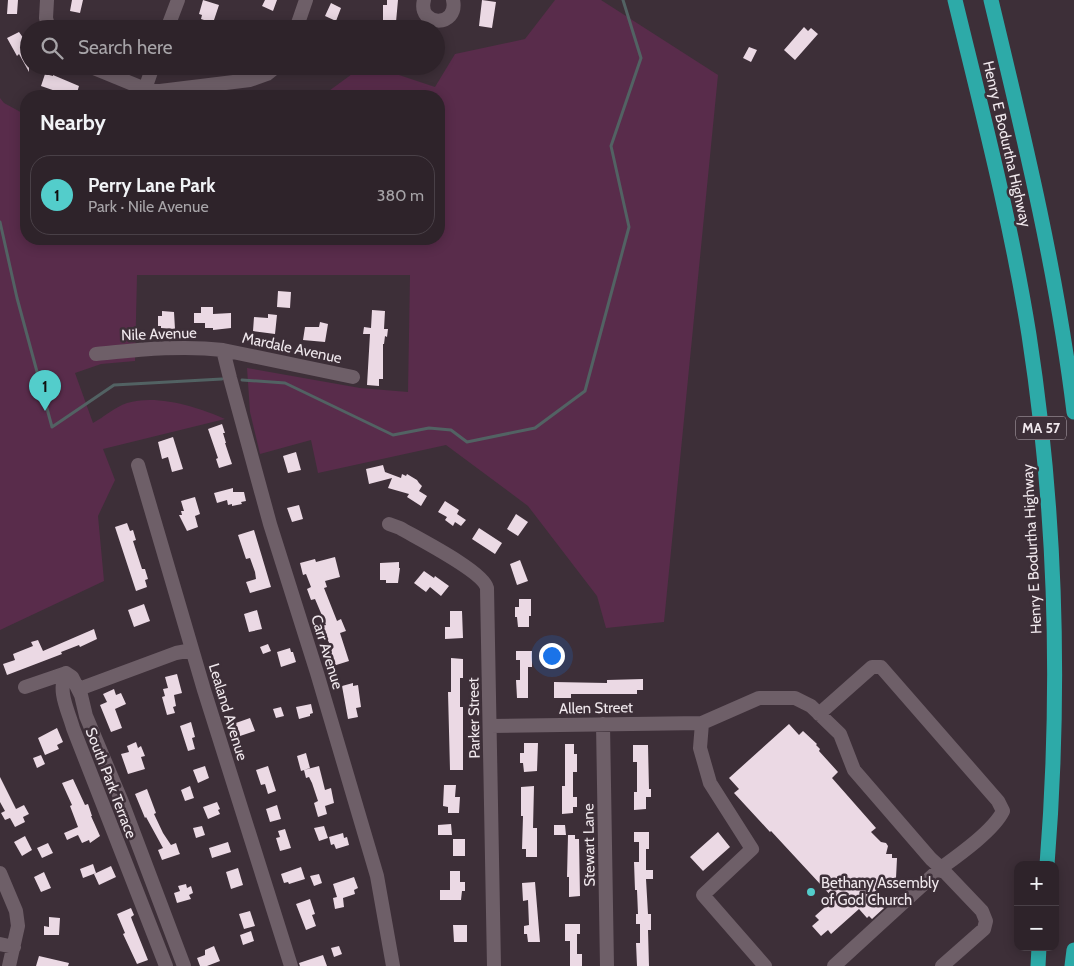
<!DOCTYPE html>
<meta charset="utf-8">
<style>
:root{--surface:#2e232a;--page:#3a2f36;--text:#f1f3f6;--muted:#a7a4a8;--line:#494047;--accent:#53cdcb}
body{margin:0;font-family:Cabin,sans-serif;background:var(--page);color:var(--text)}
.controls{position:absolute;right:15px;bottom:15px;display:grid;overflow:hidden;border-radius:10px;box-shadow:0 2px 12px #0003}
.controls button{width:45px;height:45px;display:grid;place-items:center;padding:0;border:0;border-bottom:1px solid var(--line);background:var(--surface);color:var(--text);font:25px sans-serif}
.you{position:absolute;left:551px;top:655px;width:18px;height:18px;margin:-12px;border:4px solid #fff;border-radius:50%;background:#1a73e8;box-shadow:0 0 0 8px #1a73e833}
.badge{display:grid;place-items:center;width:32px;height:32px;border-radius:50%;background:var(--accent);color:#111;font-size:16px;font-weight:700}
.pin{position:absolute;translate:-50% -41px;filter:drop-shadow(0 1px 2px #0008)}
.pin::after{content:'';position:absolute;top:26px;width:18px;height:15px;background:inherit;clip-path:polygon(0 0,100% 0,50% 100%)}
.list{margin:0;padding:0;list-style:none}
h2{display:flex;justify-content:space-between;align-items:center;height:65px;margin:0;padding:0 20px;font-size:21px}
h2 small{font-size:16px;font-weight:400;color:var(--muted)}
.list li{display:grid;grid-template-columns:32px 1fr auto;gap:15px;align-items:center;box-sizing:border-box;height:80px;margin:0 10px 10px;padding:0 10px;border:1px solid var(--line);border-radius:20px}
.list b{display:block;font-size:19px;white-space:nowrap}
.list p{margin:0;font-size:16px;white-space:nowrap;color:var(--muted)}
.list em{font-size:16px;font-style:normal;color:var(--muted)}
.icon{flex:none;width:28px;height:28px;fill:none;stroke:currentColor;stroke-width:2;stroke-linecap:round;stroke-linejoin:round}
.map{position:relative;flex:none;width:1074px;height:966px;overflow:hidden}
.search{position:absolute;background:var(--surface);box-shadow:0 2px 12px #0003;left:20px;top:20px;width:425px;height:55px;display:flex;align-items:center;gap:12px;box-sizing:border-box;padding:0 18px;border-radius:28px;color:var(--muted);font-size:19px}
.panel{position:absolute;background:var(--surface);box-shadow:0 2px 12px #0003;left:20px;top:90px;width:425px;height:155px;border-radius:20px}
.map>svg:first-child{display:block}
.green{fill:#592c4b}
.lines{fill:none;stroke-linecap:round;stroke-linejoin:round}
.stream{stroke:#526263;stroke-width:3}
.building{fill:#ebd9e4}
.minor{stroke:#6e5f68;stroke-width:14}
.highway{stroke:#2daaa8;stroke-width:15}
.poi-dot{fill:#53cdcb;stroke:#3d2f38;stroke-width:2}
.labels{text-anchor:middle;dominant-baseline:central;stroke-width:5;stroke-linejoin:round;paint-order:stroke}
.shield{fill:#3d2f38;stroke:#bab0b7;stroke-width:1}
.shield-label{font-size:14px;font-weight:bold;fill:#f0e8ed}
.street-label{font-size:15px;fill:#f0e8ed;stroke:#3d2f38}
.poi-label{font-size:15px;fill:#f0e8ed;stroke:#3d2f38;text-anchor:start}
</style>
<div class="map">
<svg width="1074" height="966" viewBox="0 0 1074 966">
<rect width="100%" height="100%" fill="#3d2f38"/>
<path class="green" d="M555,0H601L718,75L664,622L606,628L597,596L528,506L446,445L318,473L311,440L260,454L250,412L247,368L360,388L408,392L410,275H137L135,361L101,364L75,373L93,423C104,417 115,407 127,403C157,394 198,407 225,419L103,449L115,480L98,516L104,581L0,630V98L4,103L26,115V239H439V96H322L363,66H372L435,87L455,54L525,39Z"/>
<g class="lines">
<path class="stream" d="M0,222L17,298L52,427L114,385L222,379
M242,380L285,383L393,435L429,428L451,430L467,442L535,428L585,391L629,227L611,146L641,58L623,0"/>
</g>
<path class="building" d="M8,0H18L17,14H7Z
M72,0H83L80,13L70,11Z
M203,0L219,5L213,23L201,19L202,15L199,14Z
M265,0H277L273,11L262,6Z
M387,0H398L396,22H383V5H387Z
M482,0L496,2L492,28L479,26Z
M331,3L341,8L336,21L325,16Z
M804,27L808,31L811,28L818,34L795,60L784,50Z
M19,32L29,46V72L19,54L17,56L7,38Z
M749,47L757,50L751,62L743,58Z
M45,74L53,76V75L79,86L76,96H70L41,86Z
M278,291L291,292L290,308L277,307Z
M201,307H213V314L231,313V328L213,330V328H205V323H194V313H201Z
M372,310L385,311L384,329H388L387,337L385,336L384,344H383V379H379V386L367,385L370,334H363L364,327L371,328Z
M162,311L174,312L175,329L161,328V326H158V316H162Z
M268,314L277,315L275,334L253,331L254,317L268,318Z
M320,322L328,324L325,342L303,340L305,327H319Z
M222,424L225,433H223L226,443H225L232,464L219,468L216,459L218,458L208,429Z
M173,437L183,469L172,472L168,457L162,459L158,442Z
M296,452L301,470L288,473L283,456Z
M383,465L385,472L401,478L402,474L406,476L407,474L417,480L419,483L422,486L419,491L427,496L421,506L407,497L409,494L388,488L392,478L369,484L366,469Z
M233,488V492H244L246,501L241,502L242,504L232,506V504L228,505L227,500L217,503L214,493Z
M195,497L200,514L195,516L198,527L187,531L179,515H182L181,511H184L181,501Z
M445,501L459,510L457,514L466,520L461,526L455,522L453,526L445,520L447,517L438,512Z
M299,505L303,519L292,522L287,508Z
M516,514L528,522L518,536L507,529Z
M127,523L130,531L133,530L136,540L133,541L142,569H145L148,579L145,580L147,587L136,591L115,527Z
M479,528L502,543L495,554L472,539Z
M254,530L271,587L250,593L246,582L256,579L255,572L250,558L246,559L238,535Z
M335,557L340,577L325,581L327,587L324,588L337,621L341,619L346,631L340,633L349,661L333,666L328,651L332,650L322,626L326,625L315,599L311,600L307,589L311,587L306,574L303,575L300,563L315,559L316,562Z
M520,560L528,581L517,585L510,564Z
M399,562V568H400L398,583H386V580H380V563Z
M424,571L434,578L435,576L449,586L441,596L430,587L426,592L414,583Z
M519,599H531V616H529V627H518L517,617H515V607H519Z
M144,604L150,621L134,627L128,610Z
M257,610L262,629L249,632L244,614Z
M450,611H462L463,638L445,639V627H450Z
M94,629L97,639L80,647L79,645L61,652L62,654L7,675L3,664L15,660L13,654L33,646L31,642L38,640L43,651Z
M268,644L271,651L263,654L260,647Z
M290,648L291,652H293L296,662L281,667L277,652Z
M516,651H532V667H528V698H517L516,680H520V660H516Z
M451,658L463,659V678H460V707H463V770H450L448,692H451Z
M177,674L182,693L174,695L176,706L173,707L175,713L167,715L162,697L165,696L163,689L168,688L165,677Z
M643,679V690H637V694H571V698H554V682L607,683V680Z
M353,683V686L358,685L361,707L356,708L358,717L348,719L342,686Z
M114,689L116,695L121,693L126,704L115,709L122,728L111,732L100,705L107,702L103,694Z
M311,704L313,713L310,714V716L299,719L296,707Z
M281,707L284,716L276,718L273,709Z
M250,718L255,731L240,736L238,731L236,732L233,724Z
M191,722L195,737L192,738L195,749L188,751L180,726Z
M789,724L799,735L803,731L817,744L816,745L820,749L819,751L838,772L832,778L876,828L871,832L881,842L886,843L888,846L886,854H892V858H897L896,878H891L890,882H887L874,892L883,903L881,905L884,908L872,919L869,916L867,918L859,909L831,934L828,930L821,936L812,926L819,920L815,916L834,899L771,831L770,832L734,793L739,789L729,778Z
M57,728L63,742L57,745L59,749L45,755L38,738Z
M136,742L138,748L141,746L145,756L141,757L145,769L128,774L121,754L129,752L127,746Z
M524,743H538L537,771L524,772L523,763H520V753H524Z
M565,744H574V754H577V772H573V797H577V807H573V813L562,814V786H565Z
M633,745H648L649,789H651V797H646V809L634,810V792H637V762H633Z
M306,753L310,768L301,771L297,756Z
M41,755L45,764L37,768L33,758Z
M205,766L209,778L198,783L193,770Z
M268,766L276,791L268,794L265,784L261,785L256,770Z
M319,766L325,790L331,788L334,803L325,806L327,814L318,817L314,803L318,801L312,783L309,777L306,778L304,770Z
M0,777L16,809L24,805L29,814L23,817L25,822L15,827L10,818L5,820L1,813L5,811L0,802Z
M73,779L85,805L88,804L92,816H91L100,836L90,843L89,840L82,843L78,835L67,840L64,833L78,827L70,806L72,805L62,783Z
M444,785H456L455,797H460L459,813H448V807L443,806Z
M190,786L194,798L185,801L181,790Z
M534,786L533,828H537V857H526V849H522L523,816H521V787Z
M147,789L156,813L154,814L163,833L171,845L176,843L179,852L180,854L162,860L158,850L163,848L146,817L145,818L135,794Z
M217,802L220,809L218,810L220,814L208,819L203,807Z
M277,805L281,819L270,822L266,809Z
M451,824L452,835H438V825Z
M554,825H565L566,835H554Z
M202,826L205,835L196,838L193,828Z
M324,826L328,838L319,841L314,828Z
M285,829L291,848L280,851L276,838L280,837L278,831Z
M634,832H649V849H646V870H653V879H646L648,914H651V930H648L649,966H637L636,943H640V924H636V914H638L637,890H635L634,862H639V842H634Z
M718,832L730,847L703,871L690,857Z
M343,833L344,838L347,837L349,845L336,849L334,844L331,845L329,837Z
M568,835H575V839H579L580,896L569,897V877H567Z
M25,836L32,850L22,856L14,842Z
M453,839H465V856H453Z
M228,842L231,852L212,858L209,848Z
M48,843L53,853L42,858L37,848Z
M93,864L96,873L83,878L80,869Z
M111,866L116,877L99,885L94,874Z
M301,867L305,879L289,884L288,882L284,883L281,874Z
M238,868L243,885L231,889L226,872Z
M450,871H460V882H465V891H462L461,900H440V890H450Z
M44,872L51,888L41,892L34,877Z
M319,874L322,883L314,886L310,876Z
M354,877L358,888L354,890L355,894L343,898L344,907L335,909L333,898L337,897L333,884Z
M535,882L540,942H528L527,934H524V926L529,925L528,900L523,901L522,883Z
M186,884L187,888L191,886L193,893L189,895L191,899L177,903L174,893L180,891L178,886Z
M310,899L315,914L312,915L316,926L306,930L296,904Z
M131,908L134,915L131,917L132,920L148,960L137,964L123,934L125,933L117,914Z
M250,911L255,926L244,929L239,914Z
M49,917L60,918L59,935H44V926L49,927Z
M565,924H580V934H577V954H582V966H570V941H565Z
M453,925H467V942H454Z
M251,931L254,941L243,945L240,935Z
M214,946L220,961L207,966H200L197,958L205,955V950Z
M339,946L342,954L334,957L331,948Z
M323,955L327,966H300L299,963Z
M39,956L69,963L68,966H36Z"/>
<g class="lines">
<path class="minor" d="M47,0L46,18L49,29
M424,0C417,27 459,28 453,0
M167,29L178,0
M296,29L306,0
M89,66L145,89L160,91L250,80L267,74L277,66
M145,89L153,66
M223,350L230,378L270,524L317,673L377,876L393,966
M96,354C138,350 181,345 223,350L353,377
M138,465L204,690L291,966
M389,524L400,528C417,538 483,571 487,588L494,966
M66,673L72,677L81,695L86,716L122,802L184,966
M66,673C57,691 68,710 73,728L166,966
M25,687L66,673
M79,689L176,653L192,650
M819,714L872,667H881L998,801L1003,811C994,830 959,855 941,868L982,911L986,921L984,929L942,966
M603,724L607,966
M490,726L702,723
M0,873L16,911L18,926L9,966
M0,944L14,947
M765,966L703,895L752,849L710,783L700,748L702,723L759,698H795L811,706L840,734L854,770L931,859L941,868L834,966"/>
<path class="highway" d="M955,0C982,111 1011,222 1029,335C1056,510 1061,688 1047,865
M991,0C1024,137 1057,272 1074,412
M1038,966L1039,947
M1072,966L1074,950"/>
</g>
<circle class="poi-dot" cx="811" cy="892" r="5"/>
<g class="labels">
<rect class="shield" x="1016" y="416.5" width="50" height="23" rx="4"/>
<g class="shield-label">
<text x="1041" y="428">MA 57</text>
</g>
<g class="street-label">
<text transform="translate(1007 144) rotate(77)">Henry E Bodurtha Highway</text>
<text transform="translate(159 334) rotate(-2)">Nile Avenue</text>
<text transform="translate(292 348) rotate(12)">Mardale Avenue</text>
<text transform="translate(1032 549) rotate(-93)">Henry E Bodurtha Highway</text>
<text transform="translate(327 652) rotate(73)">Carr Avenue</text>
<text transform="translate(596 708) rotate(-1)">Allen Street</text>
<text transform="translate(228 712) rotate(73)">Lealand Avenue</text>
<text transform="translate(474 718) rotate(-91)">Parker Street</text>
<text transform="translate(111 783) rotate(69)">South Park Terrace</text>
<text transform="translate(589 845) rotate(-91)">Stewart Lane</text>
</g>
<g class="poi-label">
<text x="821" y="883">Bethany Assembly<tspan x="821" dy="17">of God Church</tspan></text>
</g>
</g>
</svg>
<div class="controls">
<button>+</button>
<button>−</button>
</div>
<div class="you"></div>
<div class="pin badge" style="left:45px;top:411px">1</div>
<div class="search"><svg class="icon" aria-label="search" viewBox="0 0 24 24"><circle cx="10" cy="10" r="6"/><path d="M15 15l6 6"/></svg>Search here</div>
<section class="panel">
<h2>Nearby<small></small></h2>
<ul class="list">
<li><span class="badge">1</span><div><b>Perry Lane Park</b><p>Park · Nile Avenue</p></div><em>380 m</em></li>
</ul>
</section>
</div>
